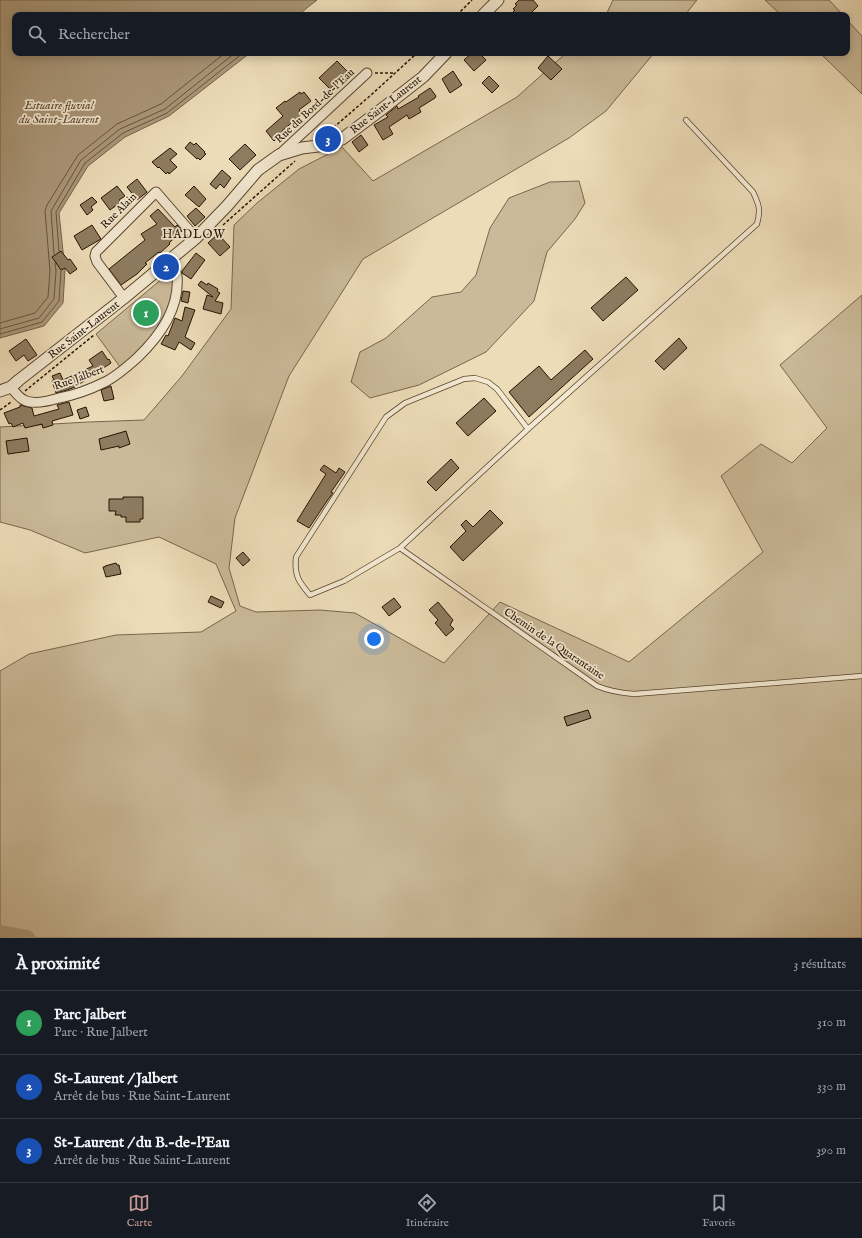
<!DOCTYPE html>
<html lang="fr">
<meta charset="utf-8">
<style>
:root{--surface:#171b24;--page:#20242c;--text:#f1f3f6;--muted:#9ea1a6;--line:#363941;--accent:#c59692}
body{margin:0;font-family:"IM FELL English",serif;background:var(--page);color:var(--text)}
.you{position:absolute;left:374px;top:639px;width:14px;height:14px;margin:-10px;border:3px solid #fff;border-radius:50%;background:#1a73e8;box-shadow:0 0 0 6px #1a73e833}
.badge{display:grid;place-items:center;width:26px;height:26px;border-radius:50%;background:var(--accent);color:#fff;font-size:13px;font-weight:700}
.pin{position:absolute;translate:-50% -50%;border:2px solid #fff;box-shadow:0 1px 4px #0006}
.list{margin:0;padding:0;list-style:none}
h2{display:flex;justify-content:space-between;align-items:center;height:52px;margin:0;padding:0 16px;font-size:17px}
h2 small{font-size:13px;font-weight:400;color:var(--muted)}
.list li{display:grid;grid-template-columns:26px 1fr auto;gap:12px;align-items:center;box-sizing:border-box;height:64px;padding:0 16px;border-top:1px solid var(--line)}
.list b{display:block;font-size:15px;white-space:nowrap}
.list p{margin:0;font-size:13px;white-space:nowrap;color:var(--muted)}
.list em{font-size:13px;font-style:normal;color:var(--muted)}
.icon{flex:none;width:22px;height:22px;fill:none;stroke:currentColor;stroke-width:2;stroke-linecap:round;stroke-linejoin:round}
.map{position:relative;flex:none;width:862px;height:938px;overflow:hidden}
.search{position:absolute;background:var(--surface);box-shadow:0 2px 10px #0003;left:12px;right:12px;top:12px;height:44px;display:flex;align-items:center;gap:10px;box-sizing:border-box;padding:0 14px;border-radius:8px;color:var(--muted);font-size:15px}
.sheet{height:244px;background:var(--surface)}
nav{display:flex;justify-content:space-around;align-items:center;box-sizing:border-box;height:56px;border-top:1px solid var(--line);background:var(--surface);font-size:11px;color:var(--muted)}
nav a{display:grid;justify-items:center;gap:2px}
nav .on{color:var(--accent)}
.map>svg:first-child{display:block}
.green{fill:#cbba99;stroke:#79664c}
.water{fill:#aa9779;stroke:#766249}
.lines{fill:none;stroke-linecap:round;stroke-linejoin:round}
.shore{stroke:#68543c;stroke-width:1}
.river{stroke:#aa9779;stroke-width:16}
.building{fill:#8e7b60;stroke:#271200}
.service-casing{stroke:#58442e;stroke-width:6}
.minor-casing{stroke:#58442e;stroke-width:11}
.tertiary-casing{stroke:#58442e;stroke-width:13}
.path{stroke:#271200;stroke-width:1.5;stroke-dasharray:3 2;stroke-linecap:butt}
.service{stroke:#f3e8d1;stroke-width:4.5}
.minor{stroke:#f3e8d1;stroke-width:9}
.tertiary{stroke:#f3e8d1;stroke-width:11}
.labels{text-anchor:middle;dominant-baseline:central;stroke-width:3.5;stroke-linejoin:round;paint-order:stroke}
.street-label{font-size:11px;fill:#271200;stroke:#f3e8d1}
.water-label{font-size:12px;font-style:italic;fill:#5b4730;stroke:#f3e8d1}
.neighbourhood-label{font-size:12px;letter-spacing:1px;fill:#271200;stroke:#f3e8d1}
</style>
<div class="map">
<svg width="862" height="938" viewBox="0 0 862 938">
<rect width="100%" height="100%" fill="#eddcb8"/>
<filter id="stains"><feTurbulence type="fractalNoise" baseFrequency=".005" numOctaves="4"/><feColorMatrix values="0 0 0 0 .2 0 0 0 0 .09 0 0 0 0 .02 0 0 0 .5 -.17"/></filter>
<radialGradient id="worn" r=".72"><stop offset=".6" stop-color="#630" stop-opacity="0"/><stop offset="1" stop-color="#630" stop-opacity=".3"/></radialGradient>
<path class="green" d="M613,0H697L685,15H606Z
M765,0H829L843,15H781Z
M847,20L862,36V94L820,53H847Z
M566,53H654L606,111L569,138L363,259L289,376L235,518L229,568L240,606L256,612L320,610L355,613L444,663L500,602L629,662L763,552L721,476L761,444L792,463L827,428L780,365L862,295V938H0V671L29,654L116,635L201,632L236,611L216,564L159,537L85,553L30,530L0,522V427L88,422L144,420L182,376L231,309L234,225L257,203L299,169L342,147L373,181L517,97Z
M579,181L585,203L575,219L547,252L534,301L486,352L419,385L370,398L351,382L360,352L386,338L432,297L461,292L476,275L490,228L509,198L550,182Z
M175,268L177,276L167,320L123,371L96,334Z"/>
<path class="water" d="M0,0H317L298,15H15V53H250L169,116L125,137L88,166L59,213L65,270L63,303L44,326L0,338Z"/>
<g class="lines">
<path class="shore" d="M59,251L56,212L85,163L123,133L167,113L243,53
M54,254L51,211L81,160L120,129L165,109L235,53
M0,323L35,313L48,297L50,271L45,211L47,205L78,155L117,124L161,104L225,53
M0,329L39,318L54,299L56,271L55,263
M0,334L42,322L59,301L61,271"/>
<path class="river" d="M0,933L27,938"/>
</g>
<path class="building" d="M519,0H533L538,6L529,15H510L515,10L513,9L517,5L515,4Z
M472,53H479L486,60L474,71L464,60Z
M548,56L562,69L551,80L538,68Z
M337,61L348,72L330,89L319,78Z
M453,71L462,85L450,93L442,79Z
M489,76L499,86L492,93L482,83Z
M430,88L436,96L435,98L419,108L421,112L409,119L407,115L389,127L393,134L383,140L374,125L388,117L386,115L397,106L398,109L419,97L418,96Z
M300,92L301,94L304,92L311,101L299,110L302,114L282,131L283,133L274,141L266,131L283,116L276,108L285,101L286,102Z
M361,135L368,145L359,152L352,142Z
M190,142L194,145L196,143L205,152L204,153L206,154L200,160L198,158L197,159L185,148Z
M245,144L256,155L240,170L229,159Z
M170,148L177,154L170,160L177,167L169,174L168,172L166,174L159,167L158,168L152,162Z
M222,170L231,178L224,188L220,184L216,189L210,184Z
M137,179L147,192L137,200L127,187Z
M117,186L125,196L119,200L121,202L110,210L101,198Z
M194,186L206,199L199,207L185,195Z
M92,197L97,202L91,207L93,210L87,215L80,205Z
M196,208L205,217L195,226L187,216Z
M158,209L175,227L177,225L182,231L169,243L170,244L160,253L159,252L145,263L147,264L137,274L121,285L109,269L145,240L141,234L157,224L150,216Z
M92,225L101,239L82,250L74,236Z
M218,234L230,247L220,256L208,243Z
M61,251L68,260L70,259L77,269L70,274L65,268L61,270L52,257Z
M196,253L205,260L191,279L182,273V271Z
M626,277L638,290L603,321L591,308Z
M201,281L207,285L208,283L218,289L217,291L220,293L215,301L223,303L221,314L203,309L207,295L213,297L198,285Z
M183,291L190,292L188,303L181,301Z
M185,307L195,310L185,337L195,343L191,350L179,342L175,350L161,344L166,335L168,336L175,318L182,321Z
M679,338L687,348L664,370L655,361Z
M26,339L37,355L28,361L24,355L16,361L9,351Z
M585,350L593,359L529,417L509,392L539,366L551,380Z
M102,351L108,360L109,359L111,363L75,387L67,390L56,393L52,381L54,380L52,376L60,373L63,380L93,366L89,360Z
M111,386L114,399L104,401L101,390Z
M484,398L496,411L468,436L456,423Z
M69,402L73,415L52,421L53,425L43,428L42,424L25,428L23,423L13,427L11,423L9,424L4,413L20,407V405L32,408L34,416L59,409L57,405Z
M86,407L89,416L80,419L77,410Z
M126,431L130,444L119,448V446L101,450L99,439Z
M27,438L29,451L8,454L6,441Z
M451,459L459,468L436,491L427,482Z
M324,465L336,473L339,468L345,472L331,492L333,493L327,501L309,528L297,521L326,474L320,470Z
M123,497H143V519H140V522H126V517H121V515H115L116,511H109V499H123Z
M490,510L503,523L463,561L450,547L466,531L461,525L466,520L473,527Z
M243,552L250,560L243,566L236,558Z
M116,563L117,565H119L121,574L106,577L103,567H105V566Z
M211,596L224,602L221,608L208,602Z
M394,598L401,607L389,616L382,607Z
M438,602L453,620L450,625L454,629L446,636L435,623L438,620L429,610Z
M588,710L591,718L567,726L564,717Z"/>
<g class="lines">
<g class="service-casing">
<path id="service" d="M528,429L497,389L488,382L475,378L464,379L405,403L386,417L296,557C294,576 299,582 310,595L344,581L400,548L528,429L757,224C761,209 759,205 753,192L686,120
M400,548L597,686C609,691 621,693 634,694L862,676"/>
</g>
<g class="minor-casing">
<path id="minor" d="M280,154L367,73
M124,298L97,262L95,256L96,252L156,192L196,238
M11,387C15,392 18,397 24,400C33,405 49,401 59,398C75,395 91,389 105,382C117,376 127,367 137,358C159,337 180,309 177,276C176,270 173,265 170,260"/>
</g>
<g class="tertiary-casing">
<path id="tertiary" d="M483,15L498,0
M0,391L11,387L19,380L124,298L196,238L227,206L258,170L279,155L302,148L326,145L342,139L382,109L423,77L446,53"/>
</g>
<path class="path" d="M457,15L472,0
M375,73H395
M326,134L371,95L417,53
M223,225L295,161
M25,391L94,335
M0,410L11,402"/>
<use href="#service" class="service"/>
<use href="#minor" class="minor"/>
<use href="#tertiary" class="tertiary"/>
</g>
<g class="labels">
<g class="street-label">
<text transform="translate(386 105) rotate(-38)">Rue Saint-Laurent</text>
<text transform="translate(315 106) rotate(-43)">Rue du Bord-de-l'Eau</text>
<text transform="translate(119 211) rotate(-45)">Rue Alain</text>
<text transform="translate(84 330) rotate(-38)">Rue Saint-Laurent</text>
<text transform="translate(79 378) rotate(-20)">Rue Jalbert</text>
<text transform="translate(554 644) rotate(34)">Chemin de la Quarantaine</text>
</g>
<g class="water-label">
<text x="59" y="105">Estuaire fluvial<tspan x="59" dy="14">du Saint-Laurent</tspan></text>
</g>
<g class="neighbourhood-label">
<text x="194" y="234">HADLOW</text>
</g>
</g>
<rect width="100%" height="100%" filter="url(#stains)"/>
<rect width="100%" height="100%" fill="url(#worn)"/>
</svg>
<div class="you"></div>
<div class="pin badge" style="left:146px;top:313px;background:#2e9e5b">1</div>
<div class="pin badge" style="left:166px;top:267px;background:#1a4fb4">2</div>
<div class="pin badge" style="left:328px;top:139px;background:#1a4fb4">3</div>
<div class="search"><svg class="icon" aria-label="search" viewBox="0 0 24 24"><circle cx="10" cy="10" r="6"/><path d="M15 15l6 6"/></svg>Rechercher</div>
</div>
<section class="sheet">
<h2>À proximité<small>3 résultats</small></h2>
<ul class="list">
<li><span class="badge" style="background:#2e9e5b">1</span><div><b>Parc Jalbert</b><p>Parc · Rue Jalbert</p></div><em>310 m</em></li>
<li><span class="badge" style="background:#1a4fb4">2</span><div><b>St-Laurent / Jalbert</b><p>Arrêt de bus · Rue Saint-Laurent</p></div><em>330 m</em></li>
<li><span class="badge" style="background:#1a4fb4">3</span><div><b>St-Laurent / du B.-de-l'Eau</b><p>Arrêt de bus · Rue Saint-Laurent</p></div><em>390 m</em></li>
</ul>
</section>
<nav>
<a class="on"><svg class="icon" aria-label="map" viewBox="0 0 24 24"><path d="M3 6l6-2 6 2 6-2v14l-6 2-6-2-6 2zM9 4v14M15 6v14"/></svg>Carte</a>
<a><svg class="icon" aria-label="directions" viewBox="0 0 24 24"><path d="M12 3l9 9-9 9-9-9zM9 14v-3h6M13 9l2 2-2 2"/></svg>Itinéraire</a>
<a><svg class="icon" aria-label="saved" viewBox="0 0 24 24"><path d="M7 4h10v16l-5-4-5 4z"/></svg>Favoris</a>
</nav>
